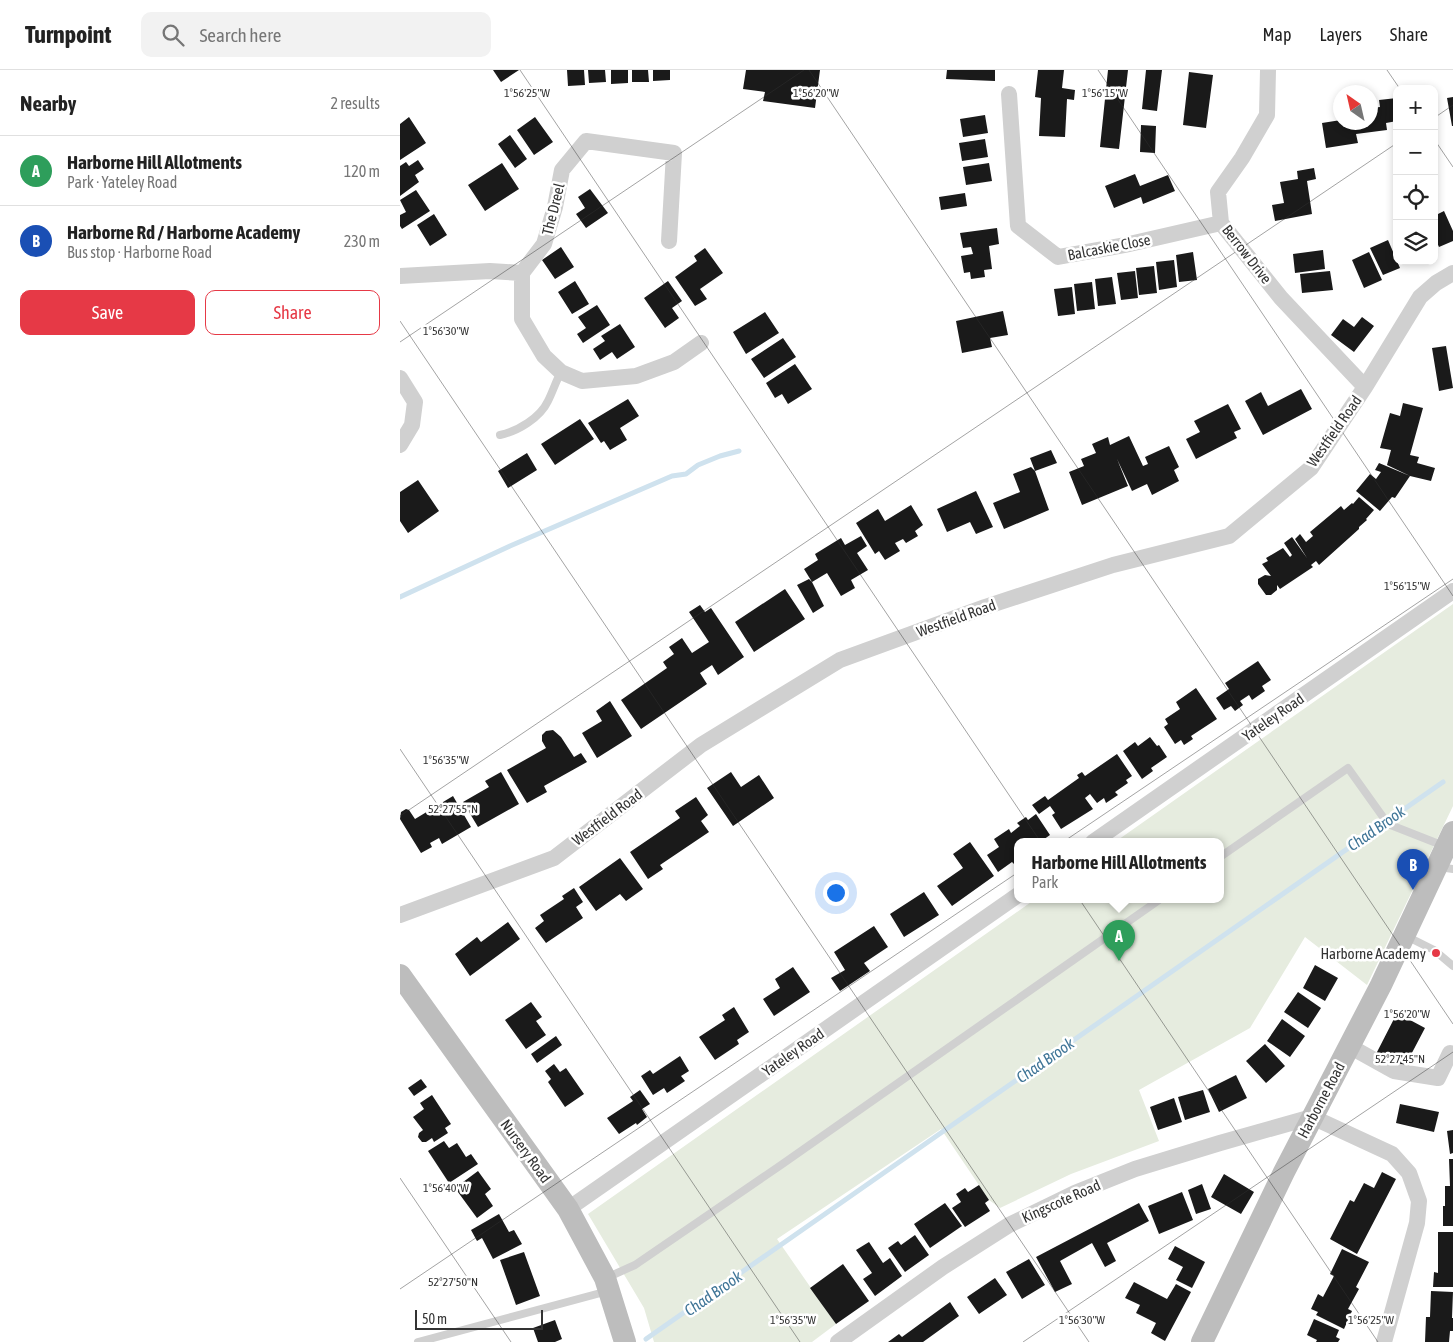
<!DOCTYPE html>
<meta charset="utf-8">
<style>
:root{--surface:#fff;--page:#f2f2f2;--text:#222;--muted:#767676;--line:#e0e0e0;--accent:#e63946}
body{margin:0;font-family:"Asap Condensed",sans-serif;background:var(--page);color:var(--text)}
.controls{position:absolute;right:15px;top:15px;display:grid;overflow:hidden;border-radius:10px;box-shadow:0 2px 8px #0003}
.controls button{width:45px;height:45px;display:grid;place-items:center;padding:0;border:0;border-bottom:1px solid var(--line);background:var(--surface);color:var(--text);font:25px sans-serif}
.compass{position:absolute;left:933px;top:15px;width:45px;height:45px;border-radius:50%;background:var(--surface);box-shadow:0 2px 8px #0003;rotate:326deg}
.scale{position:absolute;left:15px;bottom:12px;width:128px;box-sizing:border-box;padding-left:5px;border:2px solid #333;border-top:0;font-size:14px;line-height:18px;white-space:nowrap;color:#333;-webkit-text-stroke:4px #fff;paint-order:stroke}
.you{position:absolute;left:435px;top:822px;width:18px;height:18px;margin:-12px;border:4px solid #fff;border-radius:50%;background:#1a73e8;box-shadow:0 0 0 8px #1a73e833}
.badge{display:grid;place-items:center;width:32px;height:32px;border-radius:50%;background:var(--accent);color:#fff;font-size:16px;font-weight:700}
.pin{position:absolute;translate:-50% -41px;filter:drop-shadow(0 1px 2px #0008)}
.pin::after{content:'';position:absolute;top:26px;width:18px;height:15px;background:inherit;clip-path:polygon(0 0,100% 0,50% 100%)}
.popup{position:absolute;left:614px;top:768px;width:210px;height:65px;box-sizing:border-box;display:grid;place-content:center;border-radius:10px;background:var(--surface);filter:drop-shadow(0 1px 4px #0005);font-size:16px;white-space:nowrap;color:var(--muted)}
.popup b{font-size:19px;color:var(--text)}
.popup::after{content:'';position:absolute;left:50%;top:100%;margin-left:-10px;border:10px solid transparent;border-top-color:var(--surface)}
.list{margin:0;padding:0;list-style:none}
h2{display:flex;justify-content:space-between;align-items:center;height:65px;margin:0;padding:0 20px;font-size:21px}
h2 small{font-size:16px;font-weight:400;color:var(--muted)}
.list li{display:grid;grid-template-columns:32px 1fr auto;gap:15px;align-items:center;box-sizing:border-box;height:70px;padding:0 20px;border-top:1px solid var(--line)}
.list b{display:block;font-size:19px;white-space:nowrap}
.list p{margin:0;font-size:16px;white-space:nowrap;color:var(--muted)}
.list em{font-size:16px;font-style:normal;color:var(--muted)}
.actions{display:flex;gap:10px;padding:15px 20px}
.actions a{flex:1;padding:11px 0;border:1px solid var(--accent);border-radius:10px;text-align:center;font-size:18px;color:var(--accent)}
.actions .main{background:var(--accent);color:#fff}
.icon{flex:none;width:28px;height:28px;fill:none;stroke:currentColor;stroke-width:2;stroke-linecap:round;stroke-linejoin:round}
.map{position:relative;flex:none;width:1053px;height:1272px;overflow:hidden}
header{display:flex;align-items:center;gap:30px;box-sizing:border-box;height:70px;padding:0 25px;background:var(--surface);border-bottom:1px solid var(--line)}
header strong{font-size:24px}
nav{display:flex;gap:28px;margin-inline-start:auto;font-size:18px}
.search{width:350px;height:45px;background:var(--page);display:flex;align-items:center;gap:12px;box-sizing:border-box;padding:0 18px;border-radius:10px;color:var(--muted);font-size:19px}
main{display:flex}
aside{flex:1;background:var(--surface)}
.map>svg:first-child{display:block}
.green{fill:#e6ecdf}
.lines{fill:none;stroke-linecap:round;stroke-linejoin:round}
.stream{stroke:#cfe2ee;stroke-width:5}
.building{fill:#1a1a1a}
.lane{stroke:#d0d0d0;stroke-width:8}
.street{stroke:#d0d0d0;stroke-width:16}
.secondary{stroke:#bdbdbd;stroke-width:22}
.ticks{fill:none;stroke:#333;stroke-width:1;stroke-opacity:0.45}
.poi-dot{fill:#e63946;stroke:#fff;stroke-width:2}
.labels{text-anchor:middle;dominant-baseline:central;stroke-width:5;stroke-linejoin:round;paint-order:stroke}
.street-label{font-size:15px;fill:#333;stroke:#fff}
.poi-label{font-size:15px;fill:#333;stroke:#fff;text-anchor:end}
.water-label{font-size:16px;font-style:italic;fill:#3f7597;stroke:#fff}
.ticks-label{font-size:12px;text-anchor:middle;fill:#333;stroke:#fff;stroke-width:5;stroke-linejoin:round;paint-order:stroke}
</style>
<header>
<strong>Turnpoint</strong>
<div class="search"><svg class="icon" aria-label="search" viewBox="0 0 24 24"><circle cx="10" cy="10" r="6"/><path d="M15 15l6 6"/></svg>Search here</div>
<nav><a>Map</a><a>Layers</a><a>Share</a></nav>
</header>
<main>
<aside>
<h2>Nearby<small>2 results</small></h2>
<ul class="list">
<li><span class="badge" style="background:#2e9e5b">A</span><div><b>Harborne Hill Allotments</b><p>Park · Yateley Road</p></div><em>120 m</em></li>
<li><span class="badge" style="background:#1a4fb4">B</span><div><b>Harborne Rd / Harborne Academy</b><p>Bus stop · Harborne Road</p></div><em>230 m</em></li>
</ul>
<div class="actions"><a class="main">Save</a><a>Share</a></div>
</aside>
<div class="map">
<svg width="1053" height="1272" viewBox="0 0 1053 1272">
<rect width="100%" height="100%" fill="#fff"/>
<path class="green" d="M1053,534V736L967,915L905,867L850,958L739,1020L759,1071L671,1104L600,1138L589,1130L541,1059L377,1169L436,1254L412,1272H254L244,1238L188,1144L634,830H820V772H715Z"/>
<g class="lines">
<path class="stream" d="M0,527L110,476L272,406L286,404L298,395L320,386L339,381
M246,1269L1043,712"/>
</g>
<path class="building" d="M93,0H119L101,12Z
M167,0H184L185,15L168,16Z
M188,0H205L206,12L189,13Z
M211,0H228V13L211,14Z
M232,0H248L249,12H232Z
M253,0H270V10L253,11Z
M346,0H420L415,38L363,31L365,22L343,19Z
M547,0H595V11L546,9Z
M638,0H664L662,18L675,20L674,30L667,29L665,67L639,66L641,28L635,27Z
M708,0H728L719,79L700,77Z
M746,0H762L757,41L742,39Z
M789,2L813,5L806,58L783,55Z
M1053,27V56H1052L1047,28Z
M997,28V51L986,53L987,60L956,64L958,73L926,78L922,53L941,50V52H971V38L980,37L979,30Z
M585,45L588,63L563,67L560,49Z
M9,47L26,73L0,90V54Z
M135,47L153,72L134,85L117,60Z
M741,55L756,56L755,83L740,82Z
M110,65L127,89L115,98L98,74Z
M585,69L588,87L562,91L559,73Z
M18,90L24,99L15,105L19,112L0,126V96L6,92L9,96Z
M102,93L119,119L85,141L68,115Z
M589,93L592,111L566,115L563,97Z
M914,98L916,109L907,111L912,144L875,151L872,135L884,133L880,112L898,109L897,101Z
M735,104L740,116L768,105L775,121L743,134L741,127L714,138L705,116Z
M190,119L208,143L186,158L176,144L185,138L178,127Z
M16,120L30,141L2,159L0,156V145L6,142L0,130Z
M565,123L567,136L541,140L539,127Z
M1044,141L1053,161V171L1039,177L1034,166V146Z
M34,144L47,165L30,176L17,155Z
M597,158L599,174L589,176L592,199L584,200L585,207L571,209L570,202L564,203L561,186L573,184L571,177L563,178L560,163Z
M988,170L1000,198L983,205L970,178Z
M161,177L174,197L155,209L142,190Z
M305,178L323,203L300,219L307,229L295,236L275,207L297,191L294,186Z
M923,180L925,199L895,203L893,184Z
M793,182L797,210L779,212L776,185Z
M969,182L982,210L964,218L952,190Z
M774,190L777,217L759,220L756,192Z
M754,196L757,223L739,225L736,198Z
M735,201L738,228L721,230L717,203Z
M930,201L933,220L902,223L900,204Z
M712,207L716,234L698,236L695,209Z
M175,211L189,234L172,244L158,222Z
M268,211L282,231L272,238L279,248L265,258L244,228Z
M692,212L695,239L677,241L674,214Z
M672,217L675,244L658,246L654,219Z
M197,235L210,255L183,273L177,264L186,258L178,247Z
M603,241L608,265L590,268L592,277L562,283L556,251Z
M365,242L379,263L346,284L333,262Z
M962,247L974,256L954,282L931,265L943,249L954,257Z
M220,254L235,277L217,289L212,282L200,290L193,279L205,271L201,266Z
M383,268L396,287L364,308L351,289Z
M1046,276L1053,318L1039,321L1032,278Z
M395,294L412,319L388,334L382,324L375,328L366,313Z
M901,319L912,339L863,365L845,331L861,322L868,336Z
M228,329L239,346L220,358L227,370L210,380L204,371L201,373L188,353Z
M1003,333L1023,338L1010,385L1019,387L1017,393L1035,398L1031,411L1010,406L987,395L991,380L980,378L990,343L1000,346Z
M828,334L841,359L834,362L837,368L796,389L786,369L800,362L794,351Z
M180,349L194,369L155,395L141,374Z
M729,366L743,396L748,394L745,387L769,376L779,397L774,400L779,411L752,425L747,414L732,421L717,389L728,416L682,435L669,402L684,396L681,389L696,383L692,374L708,367L710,375Z
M651,380L657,393L635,401L630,388Z
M127,383L137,400L108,418L98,401Z
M979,393L1010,406L995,428L992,427L980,441L956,421L970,404L976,409L981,402L975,400Z
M631,397L635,401L649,440L604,459L593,433L620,422L613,404Z
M18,410L39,441L8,463L0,451V422Z
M576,421L593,457L576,464L570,452L547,462L537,439Z
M959,427L974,440L966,449L967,450L959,457V459L919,495L916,491L911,495L913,497L880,519L877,515V520L871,525H866L858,514V509L865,505L871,506L862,494L868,491L866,488L883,478L890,487L892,485L884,473L892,467L907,488L895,469L900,464L906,472L913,466L910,462L941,436L944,440L952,433L953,434Z
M511,435L523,455L515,461L518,466L506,473L503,469L495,473L500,481L485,490L479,481L475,484L456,453L478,439L485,451Z
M461,466L467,476L457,483L468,500L451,510L455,518L441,526L427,503L412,512L424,536L413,543L397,515L409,509L412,512L404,499L418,490L415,484L441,468L445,475Z
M385,519L405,549L354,582L335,552Z
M300,535L305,542L311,538L344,587L318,605L312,595L300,603L307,614L241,659L221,630L267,598L263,592L274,584L269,577L282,568L292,583L309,572L289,542Z
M858,591L871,610L862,616L865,621L852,630L849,625L840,631L843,635L835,641L831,636L824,640L816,628L829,619L825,613Z
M796,618L817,649L791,666L793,669L784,675L781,670L775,674L764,657L768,654L765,649L780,639L776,632Z
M210,631L232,666L197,688L182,663L202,651L196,641Z
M153,660L161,667L174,687L181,683L187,692L144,716L147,722L127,733L107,700L146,678L142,671V665L146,661Z
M750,667L757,676L759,675L767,687L751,698L753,701L742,709L723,681L735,672L738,676Z
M717,684L732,706L726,710L728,713L715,722L718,725L706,733L704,728L697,733L690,724L685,728L693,739L661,759L652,745L655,743L650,736L639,744L632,735L645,726L648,730L679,708L677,705L682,702L685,706Z
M101,702L119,734L78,757L63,732L89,717L85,711Z
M331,702L341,717L359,705L374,728L333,756L307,718Z
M53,726L71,757L42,774L39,768L30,773L32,777L21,783L0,749L1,742L6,739L9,740L15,749Z
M296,727L308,745L301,751L309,762L260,795L263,799L248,809L230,782L280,748L275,741Z
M636,744L650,765L640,772H618V792L614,794L612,792L598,802L587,785L599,777L594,769L609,759L611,763L620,756L617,753L626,747L628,750Z
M570,772L594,806L552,836L537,816L563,798L553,784Z
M220,788L243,819L226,831L220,824L196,841L179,817Z
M174,818L183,832L176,837L183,848L146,873L135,858L144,851L140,845L164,829L162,826Z
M524,822L539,845L504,867L490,844Z
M108,852L120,869L70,906L55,884L77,867L81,872Z
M474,856L488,877L464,893L470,901L440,921L431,908L445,900L434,882Z
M915,895L938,908L925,931L903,918Z
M393,897L410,922L374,946L363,929L380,918L375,909Z
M898,922L921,938L908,958L884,942Z
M131,932L142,947L136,951L146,965L126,979L105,950Z
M334,937L349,962L337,970L339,974L315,990L299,967L325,950L322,945Z
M997,943L1025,958L1004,998L976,984Z
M882,949L905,966L890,987L867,971Z
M156,966L162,975L137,993L131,984Z
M865,974L885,996L866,1013L846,991Z
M280,986L289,1001L281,1006L285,1011L267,1023L264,1018L253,1025L241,1006L250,1000L253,1004Z
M154,994L160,1002L166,998L184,1024L165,1037L148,1012L151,1009L145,1001Z
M836,1005L847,1028L819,1042L808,1019Z
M21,1009L27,1017L14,1026L8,1018Z
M240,1020L250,1034L242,1039L247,1047L237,1055L236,1053L219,1064L207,1048L233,1031L230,1027Z
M803,1020L810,1042L785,1050L778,1027Z
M32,1025L51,1054L45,1058L48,1063L34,1072L32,1068L26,1072H22L18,1067L19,1063L23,1060L13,1047L24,1039L20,1033Z
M774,1028L782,1052L758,1060L750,1037Z
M1000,1034L1039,1042L1034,1062L996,1053Z
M1053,1060V1083L1050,1084L1047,1061Z
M44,1071L49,1078L57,1073L66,1087L71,1084L78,1094L49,1113L28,1081Z
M1049,1089H1053V1156H1043V1136H1045V1116H1050Z
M78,1101L91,1119L85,1124L93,1136L77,1148L55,1118Z
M982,1102L996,1109L957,1184L930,1169L950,1130L954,1132L964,1113L974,1118Z
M824,1104L854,1122L841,1144L811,1127Z
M802,1114L811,1139L796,1144L788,1120Z
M579,1115L589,1130L585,1133L590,1141L565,1157L552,1138L561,1132L556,1124L565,1118L568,1122Z
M782,1122L793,1150L759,1164L748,1136Z
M545,1133L562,1156L530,1178L514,1154Z
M739,1133L749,1151L707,1173L716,1191L705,1197L692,1173L660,1191L672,1214L655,1222L636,1187Z
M99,1144L109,1162L114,1160L122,1174L93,1189L82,1168L77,1171L71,1160Z
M1038,1162H1053V1217H1033L1034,1202L1038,1203Z
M515,1165L529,1185L505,1202L488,1178L498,1171L501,1175Z
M469,1172L483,1193L490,1188L502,1206L475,1226L463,1209L472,1203L456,1180Z
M775,1176L805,1192L792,1218L776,1210L783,1197L768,1189Z
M942,1179L969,1192L956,1217L959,1219L948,1239L952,1241L944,1259L916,1245L918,1242L911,1239L918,1224L923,1227L934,1206L930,1204Z
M124,1182L140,1226L116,1235L100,1190Z
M629,1189L645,1215L622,1229L606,1202Z
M443,1194L469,1231L436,1254L410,1218Z
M595,1208L607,1225L579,1244L567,1227Z
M734,1212L767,1229L776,1214L791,1222L765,1271L751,1263L756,1253L736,1243L740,1235L725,1228Z
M1031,1221L1053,1222L1052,1248H1053V1261H1050L1049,1272H1025L1026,1247H1030Z
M550,1232L559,1246L523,1272H488L499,1264L502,1267Z
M914,1249L939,1260L936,1267L940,1269L938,1272H916L917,1270L907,1265Z
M155,1250L162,1269L155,1272H138L133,1258Z"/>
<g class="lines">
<path class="lane" d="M100,365C118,361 140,348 148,331C153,321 156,311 161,302
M820,787L948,698L988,754L1044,776
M1039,797L1053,799
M1006,866L1034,880L1053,896
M206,1208L235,1195L381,1095L759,830
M18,1272L208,1221"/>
<path class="street" d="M868,0L867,45L842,88L818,122L821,153L881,228L965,317
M609,24L618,156L658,187L725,175L821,153
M122,203V249L144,286L161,302L182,311L236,306L274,292L301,273
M0,206L90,201L122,203L144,174L155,137L162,100L186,71L274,83L269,171
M0,308L15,332L12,355L0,375
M693,772L1053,521
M0,845L154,788L301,675L440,590L585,537L713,495L829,466L911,398L965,317L1020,227L1036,213L1053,203
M949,976L994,1001L1038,1008L1050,983
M168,1139L618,825
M438,1272L543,1197L609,1155L675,1123L735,1099L820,1073L912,1047L992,1084L1009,1103L1019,1131L1017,1153L984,1272"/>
<path class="secondary" d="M0,905L168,1139L205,1208L225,1272
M802,1272L884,1102L981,915L1053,762"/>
</g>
<path class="ticks" d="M120,0L978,1272M409,0L1053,954M698,0L1053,526M987,0L1000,19M1034,48L1053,35M1034,69L1053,97M0,251L689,1272M0,272L404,0M0,679L400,1272M0,746L997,73M0,1108L111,1272M0,1219L1053,509M623,1272L1053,982"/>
<circle class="poi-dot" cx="1036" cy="883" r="5"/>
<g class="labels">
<g class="street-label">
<text transform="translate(153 139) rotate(-76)">The Dreel</text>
<text transform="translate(709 177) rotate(-11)">Balcaskie Close</text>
<text transform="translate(847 184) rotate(52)">Berrow Drive</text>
<text transform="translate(934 361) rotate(-55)">Westfield Road</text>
<text transform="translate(556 548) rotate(-20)">Westfield Road</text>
<text transform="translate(873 647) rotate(-35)">Yateley Road</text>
<text transform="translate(207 747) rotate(-37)">Westfield Road</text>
<text transform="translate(393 982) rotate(-35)">Yateley Road</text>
<text transform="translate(921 1030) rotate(-62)">Harborne Road</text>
<text transform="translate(126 1081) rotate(54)">Nursery Road</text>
<text transform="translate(661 1131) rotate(-24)">Kingscote Road</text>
</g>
<g class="poi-label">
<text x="1026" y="883">Harborne Academy</text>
</g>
<g class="water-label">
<text transform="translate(976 758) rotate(-35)">Chad Brook</text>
<text transform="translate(645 990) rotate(-35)">Chad Brook</text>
<text transform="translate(313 1223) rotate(-35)">Chad Brook</text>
</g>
</g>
<g class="ticks-label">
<text x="127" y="27">1°56'25"W</text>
<text x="416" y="27">1°56'20"W</text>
<text x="705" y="27">1°56'15"W</text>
<text x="46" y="265">1°56'30"W</text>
<text x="1007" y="520">1°56'15"W</text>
<text x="46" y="694">1°56'35"W</text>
<text x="53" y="743">52°27'55"N</text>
<text x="1007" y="948">1°56'20"W</text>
<text x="1000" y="993">52°27'45"N</text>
<text x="46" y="1122">1°56'40"W</text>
<text x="53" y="1216">52°27'50"N</text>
<text x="393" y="1254">1°56'35"W</text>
<text x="682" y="1254">1°56'30"W</text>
<text x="971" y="1254">1°56'25"W</text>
</g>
</svg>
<div class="controls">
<button>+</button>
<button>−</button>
<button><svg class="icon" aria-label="locate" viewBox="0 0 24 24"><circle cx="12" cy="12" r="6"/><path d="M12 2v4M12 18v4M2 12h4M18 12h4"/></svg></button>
<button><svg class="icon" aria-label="layers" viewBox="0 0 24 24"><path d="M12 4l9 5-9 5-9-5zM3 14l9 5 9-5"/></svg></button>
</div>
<svg class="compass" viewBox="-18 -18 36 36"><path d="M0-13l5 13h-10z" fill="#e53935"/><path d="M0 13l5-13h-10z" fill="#767676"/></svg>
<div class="scale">50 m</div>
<div class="you"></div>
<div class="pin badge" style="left:719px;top:891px;background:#2e9e5b">A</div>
<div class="popup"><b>Harborne Hill Allotments</b>Park</div>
<div class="pin badge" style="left:1013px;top:820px;background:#1a4fb4">B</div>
</div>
</main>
